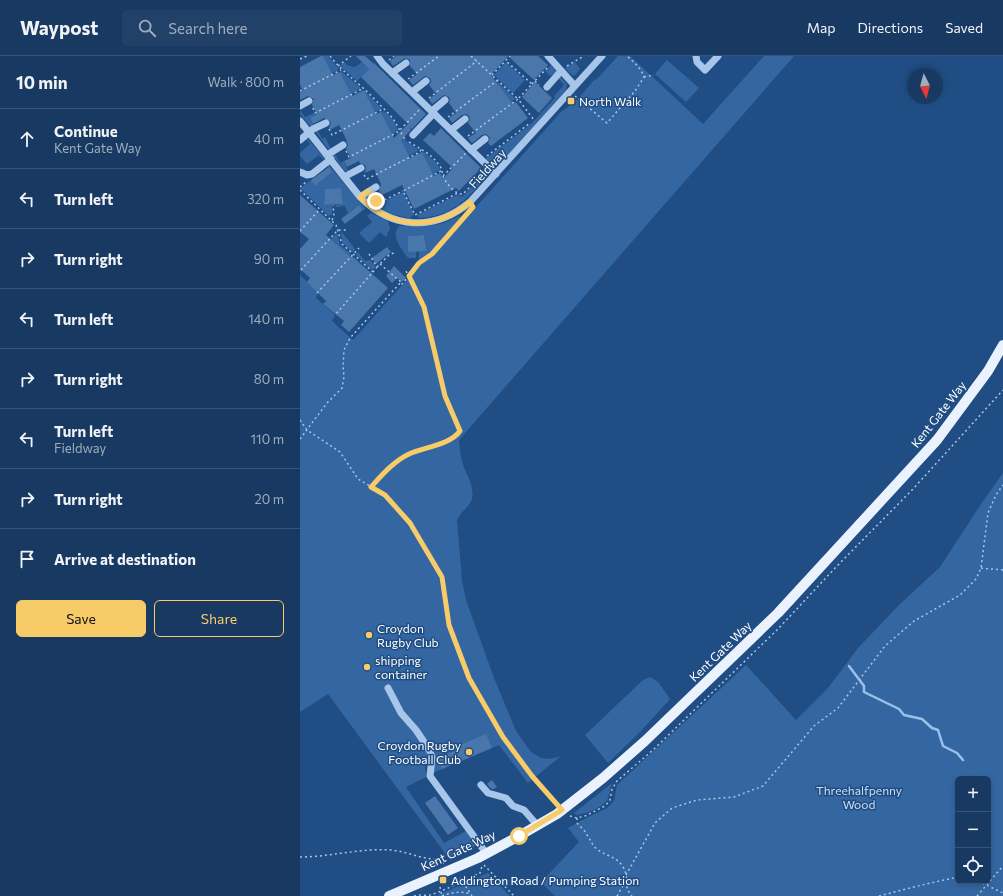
<!DOCTYPE html>
<meta charset="utf-8">
<style>
:root{--surface:#183a62;--page:#214168;--text:#f1f3f6;--muted:#9fadbe;--line:#365477;--accent:#f6cb68}
body{margin:0;font-family:Commissioner,sans-serif;background:var(--page);color:var(--text)}
.controls{position:absolute;right:12px;bottom:12px;display:grid;overflow:hidden;border-radius:6px;box-shadow:0 2px 6px #0003}
.controls button{width:36px;height:36px;display:grid;place-items:center;padding:0;border:0;border-bottom:1px solid var(--line);background:var(--surface);color:var(--text);font:20px sans-serif}
.compass{position:absolute;left:607px;top:12px;width:36px;height:36px;border-radius:50%;background:var(--surface);box-shadow:0 2px 6px #0003;rotate:174deg}
.stop{position:absolute;width:12px;height:12px;margin:-9px;border:3px solid #f6cb68;border-radius:50%;background:#fff}
.stop.end{background:#f6cb68;border-color:#fff;box-shadow:0 1px 4px #0008}
.list{margin:0;padding:0;list-style:none}
h2{display:flex;justify-content:space-between;align-items:center;height:52px;margin:0;padding:0 16px;font-size:17px}
h2 small{font-size:13px;font-weight:400;color:var(--muted)}
.list li{display:grid;grid-template-columns:26px 1fr auto;gap:12px;align-items:center;box-sizing:border-box;height:60px;padding:0 16px;border-top:1px solid var(--line)}
.list b{display:block;font-size:15px;white-space:nowrap}
.list p{margin:0;font-size:13px;white-space:nowrap;color:var(--muted)}
.list em{font-size:13px;font-style:normal;color:var(--muted)}
.actions{display:flex;gap:8px;padding:12px 16px}
.actions a{flex:1;padding:9px 0;border:1px solid var(--accent);border-radius:6px;text-align:center;font-size:14px;color:var(--accent)}
.actions .main{background:var(--accent);color:#111}
.icon{flex:none;width:22px;height:22px;fill:none;stroke:currentColor;stroke-width:2;stroke-linecap:round;stroke-linejoin:round}
.map{position:relative;flex:none;width:703px;height:840px;overflow:hidden}
header{display:flex;align-items:center;gap:24px;box-sizing:border-box;height:56px;padding:0 20px;background:var(--surface);border-bottom:1px solid var(--line)}
header strong{font-size:19px}
nav{display:flex;gap:22px;margin-inline-start:auto;font-size:14px}
.search{width:280px;height:36px;background:var(--page);display:flex;align-items:center;gap:10px;box-sizing:border-box;padding:0 14px;border-radius:6px;color:var(--muted);font-size:15px}
main{display:flex}
aside{flex:1;background:var(--surface)}
.map>svg:first-child{display:block}
.green{fill:#3467a1;fill-rule:evenodd}
.lines{fill:none;stroke-linecap:round;stroke-linejoin:round}
.stream{stroke:#9bc1ea;stroke-width:2.5}
.building{fill:#4977ab}
.path{stroke:#a7c6e9;stroke-width:1.5;stroke-dasharray:2 3;stroke-linecap:butt}
.minor{stroke:#a7c6e9;stroke-width:7}
.major{stroke:#eaf2fe;stroke-width:10}
.route{stroke:#f6cb68;stroke-width:5}
.poi-dot{fill:#f6cb68;stroke:#204d83;stroke-width:1.5}
.labels{text-anchor:middle;dominant-baseline:central;stroke-width:3;stroke-linejoin:round;paint-order:stroke}
.poi-label{font-size:12px;fill:#fff;stroke:#204d83;text-anchor:start}
.street-label{font-size:12px;fill:#fff;stroke:#204d83}
.park-label{font-size:12px;fill:#cbe0f7;stroke:#204d83}
</style>
<header>
<strong>Waypost</strong>
<div class="search"><svg class="icon" aria-label="search" viewBox="0 0 24 24"><circle cx="10" cy="10" r="6"/><path d="M15 15l6 6"/></svg>Search here</div>
<nav><a>Map</a><a>Directions</a><a>Saved</a></nav>
</header>
<main>
<aside>
<h2>10 min<small>Walk · 800 m</small></h2>
<ul class="list">
<li><svg class="icon" aria-label="ahead" viewBox="0 0 24 24"><path d="M12 20V5M6 11l6-6 6 6"/></svg><div><b>Continue</b><p>Kent Gate Way</p></div><em>40 m</em></li>
<li><svg class="icon" aria-label="left" viewBox="0 0 24 24"><path d="M17 20v-9H6M10 6l-5 5 5 5"/></svg><div><b>Turn left</b></div><em>320 m</em></li>
<li><svg class="icon" aria-label="right" viewBox="0 0 24 24"><path d="M7 20v-9h11M14 6l5 5-5 5"/></svg><div><b>Turn right</b></div><em>90 m</em></li>
<li><svg class="icon" aria-label="left" viewBox="0 0 24 24"><path d="M17 20v-9H6M10 6l-5 5 5 5"/></svg><div><b>Turn left</b></div><em>140 m</em></li>
<li><svg class="icon" aria-label="right" viewBox="0 0 24 24"><path d="M7 20v-9h11M14 6l5 5-5 5"/></svg><div><b>Turn right</b></div><em>80 m</em></li>
<li><svg class="icon" aria-label="left" viewBox="0 0 24 24"><path d="M17 20v-9H6M10 6l-5 5 5 5"/></svg><div><b>Turn left</b><p>Fieldway</p></div><em>110 m</em></li>
<li><svg class="icon" aria-label="right" viewBox="0 0 24 24"><path d="M7 20v-9h11M14 6l5 5-5 5"/></svg><div><b>Turn right</b></div><em>20 m</em></li>
<li><svg class="icon" aria-label="arrive" viewBox="0 0 24 24"><path d="M6 21V4h12l-3 4 3 4H6"/></svg><div><b>Arrive at destination</b></div></li>
</ul>
<div class="actions"><a class="main">Save</a><a>Share</a></div>
</aside>
<div class="map">
<svg width="703" height="840" viewBox="0 0 703 840">
<rect width="100%" height="100%" fill="#204d83"/>
<path class="green" d="M23,0H28L38,12V14L32,17Z
M318,0H330L403,68L464,0H494L159,384C160,391 160,399 162,405C165,418 178,434 170,447C166,453 161,456 157,464L162,525L166,544L194,622L216,675L231,696L241,702L250,703L261,700L228,727L199,689L133,717L125,706L126,721L106,731L144,787L166,775L176,790L150,804L28,638L0,656V219L18,236L16,242L35,259L32,265L53,284L121,208L133,199L261,56L277,44L295,23L296,24Z
M367,4L399,32L386,46L355,18Z
M44,6L47,9L53,11L57,10L62,6L69,13L57,25L41,11V9Z
M206,6L225,24L213,37L194,19Z
M275,6L280,13L274,20L271,18L265,12Z
M251,9L257,15L256,17L250,20L245,15Z
M41,15L60,31V33L51,38L40,16Z
M260,20L267,28L266,34L199,109L196,110L192,109L185,103L230,69L255,42L254,40L264,29L258,22Z
M198,26L215,42V43L211,46L197,27Z
M64,34L81,52V53L75,56Z
M0,54L5,61L14,57L15,59L10,62L13,69L12,70H10L0,58Z
M84,55C90,60 97,67 97,75L92,78L81,56Z
M15,75H18L22,83L25,81L31,93H28Z
M99,77L107,86L118,93V95L109,100L98,78Z
M7,82L24,102V104L19,99L7,108L0,100V97L10,88L6,83Z
M122,96H124C129,101 139,107 140,114L133,118Z
M35,98L40,107L44,105L48,115H45L34,101L33,99Z
M27,109H29L58,145L65,152V154H63L59,149L48,157L45,150L36,151L35,149L43,148L41,132L25,133L24,149H32V158L29,160L1,133V132L11,124L15,130L32,116Z
M188,115V119L186,122C165,145 152,160 119,162L117,159L155,140L159,139L162,141Z
M103,136L114,158L110,162C94,160 77,153 66,141L69,139L76,147L79,148Z
M71,157L88,165L90,172L86,181L80,176L69,187L59,177L72,166L67,160Z
M159,160L161,163L130,197L121,205L119,204V195L127,194L124,179L108,180V196L116,195V202H108C102,194 90,180 99,170H129L144,167Z
M41,175L55,193L52,196L42,186Z
M37,177L40,189L51,198L49,200L31,183Z
M58,196L65,205L70,204L75,210V212L72,214L55,198Z
M703,417V840H255L241,826L279,786L268,772L286,762L307,752L314,745L317,729L446,609L496,664L528,632L558,592L599,549L640,511L683,445ZM658,723H688V825H658Z
M350,621L358,626L370,643L339,677L308,707L285,679L343,624Z
M312,727C310,732 310,737 308,742C304,752 287,757 277,759L274,757Z
M188,817L210,840H136Z"/>
<g class="lines">
<path class="stream" d="M549,610L564,630V636L599,653L604,659L622,663L632,672L638,674L643,690L657,697L663,704"/>
</g>
<path class="building" d="M21,0H23L33,19L40,16L52,40L64,34L76,58L81,56L94,82L108,68L61,21L69,13L56,0H65L74,8V7L126,58L112,73L109,70L111,74L101,84L110,102L122,96L134,120L140,117L143,123L153,112L123,84L130,77L134,80L141,72L181,112L159,135L156,132L114,153L102,129L82,139L79,135L81,128L74,113L65,117L66,110L63,108L60,107L59,105L47,111L44,105L51,102L46,93L48,89L46,85H47L39,69L30,74L29,71L31,68L30,65L24,62L13,68L10,62L17,58L12,49L14,43L8,40L0,44V36L3,35L0,29V11Z
M96,0H238L248,9L234,24L208,0L191,19L213,48L216,46L228,62L191,90L188,87L190,82L186,78L182,79L172,87L168,82L176,77L168,67L170,63L169,60L166,58L162,59L152,67L149,62L156,57L149,47L150,44L149,41L144,39L132,48L129,43L136,38L129,29L131,26L130,22L125,20L113,29L109,24L117,18L110,10V4L105,2L93,10L90,5Z
M235,26L252,42L239,57L222,41Z
M29,111L32,116L15,130L11,124Z
M41,132L43,148L24,149L25,133Z
M0,139L34,169L26,179L51,201L52,200L88,232L49,276L41,269L44,265L23,248L26,245L7,226L10,222L0,213V193L9,183L0,176Z
M59,149L63,154L45,168L41,163Z
M124,179L127,195L108,196V180Z
M87,191L91,196L76,208L72,202Z
M94,210L106,222L102,226L97,222L92,227L86,220Z
M186,678L192,692L142,713L137,702L155,695L153,692Z
M192,724L197,731L194,733H191L187,728Z
M135,740L158,772L148,779L125,747Z"/>
<g class="lines">
<path class="path" d="M30,0C40,13 51,21 63,32C72,40 81,50 89,58C97,66 99,76 106,84
M171,0L218,43L232,28L206,5
M0,3L7,0
M89,4L94,0
M38,10L51,0
M267,10L284,0
M192,19L210,0
M344,21L354,19
M108,23L139,0
M235,25L239,29
M232,28L248,11
M0,35L41,14
M275,40L307,67L335,35L344,21C341,12 334,6 327,0
M129,42L177,5
M13,52L15,57L64,32
M148,61L198,24
M29,73L32,79L83,53
M168,80L218,43L234,64
M109,86C120,93 132,98 139,109C142,112 142,116 143,120C146,128 156,139 163,138L184,117
M46,95L49,101L94,78L99,75L119,54
M187,100L230,67
M141,115L103,135L115,159L158,137
M64,119L67,123L120,96L121,93
M143,120L166,97
M0,131L6,126
M0,134L36,169L42,188L73,216L35,259
M80,146L103,135
M32,164L34,160L33,149
M0,175L19,154
M69,198L77,211L73,216
M80,208L101,226
M77,211L89,199L96,196
M1,214L36,176L39,174H47
M17,237L59,192
M0,364L7,374L40,396L58,423L85,439L110,467L142,521L149,569L169,622L203,681L232,720L257,748
M0,383L27,347L42,332L44,321L43,310L44,294L50,282L101,226L102,228L119,207L132,198L167,158
M71,431C82,419 94,405 109,398C125,391 149,390 160,375L145,340L124,251L106,215
M681,512L703,514
M270,760L277,762L285,760L305,750L310,744L312,733L317,725L353,694L478,573L537,510L613,433L703,334
M277,762V767C280,771 285,774 287,779C291,784 292,790 298,794C307,800 317,801 323,811C330,822 322,829 332,840
M0,801C30,801 60,792 90,794C107,795 122,804 139,803L144,808
M184,809L214,840
M326,819L355,767L372,752L397,744L434,741L463,730L514,670L538,652L585,590L614,565L660,539L676,523L681,512L688,457L696,439L703,429
M160,822L172,840
M678,825L703,837
M140,831L142,840
M114,840C119,838 125,840 130,839C147,834 164,824 180,817L182,810
M142,840C153,836 160,835 171,838
M317,840L325,826
M579,840L626,828L658,821
M677,840L703,810"/>
<path class="minor" d="M77,0L83,8L196,118
M248,0L275,30
M396,0L397,6L405,14L418,0
M92,17L106,7
M247,31L261,15
M112,36L126,25
M0,50L9,45
M132,55L145,44
M0,65L60,141C92,173 134,176 170,146L302,0
M151,74L165,63
M113,79L134,57
M0,84L13,73L26,67
M171,94L185,83
M27,99L43,89
M0,116L7,119L12,118L31,103
M44,121L61,112
M60,141L76,131
M88,632L101,657L116,674L130,695L132,702L130,720L186,797
M181,729L188,737L206,742L213,750L224,754L237,769"/>
<path class="major" d="M89,840L178,802L219,780L257,758L303,722L345,685L478,557L637,384L688,315L703,289"/>
</g>
<g class="lines">
<path class="route" d="M76,145L68,135L60,141C92,173 134,176 170,146L173,151L132,198L119,207L109,220L124,251L145,340L160,375C150,389 124,391 109,398C94,405 82,419 71,431L85,439L110,467L142,521L149,569L169,622L203,681L232,720L262,754L219,780"/>
</g>
<g class="poi-dot">
<rect x="267" y="41" width="8" height="8" rx="2"/>
<circle cx="69" cy="579" r="4"/>
<circle cx="67" cy="611" r="4"/>
<circle cx="169" cy="696" r="4"/>
<rect x="139" y="820" width="8" height="8" rx="2"/>
</g>
<g class="labels">
<g class="poi-label">
<text x="279" y="45">North Walk</text>
<text x="77" y="572">Croydon<tspan x="77" dy="14">Rugby Club</tspan></text>
<text x="75" y="604">shipping<tspan x="75" dy="14">container</tspan></text>
<text x="161" y="689" text-anchor="end">Croydon Rugby<tspan x="161" dy="14">Football Club</tspan></text>
<text x="151" y="824">Addington Road / Pumping Station</text>
</g>
<g class="street-label">
<text transform="translate(187 112) rotate(-48)">Fieldway</text>
<text transform="translate(638 358) rotate(-52)">Kent Gate Way</text>
<text transform="translate(420 595) rotate(-44)">Kent Gate Way</text>
<text transform="translate(158 794) rotate(-25)">Kent Gate Way</text>
</g>
<g class="park-label">
<text x="559" y="734">Threehalfpenny<tspan x="559" dy="14">Wood</tspan></text>
</g>
</g>
</svg>
<div class="controls">
<button>+</button>
<button>−</button>
<button><svg class="icon" aria-label="locate" viewBox="0 0 24 24"><circle cx="12" cy="12" r="6"/><path d="M12 2v4M12 18v4M2 12h4M18 12h4"/></svg></button>
</div>
<svg class="compass" viewBox="-18 -18 36 36"><path d="M0-13l5 13h-10z" fill="#e53935"/><path d="M0 13l5-13h-10z" fill="#9fadbe"/></svg>
<div class="stop" style="left:219px;top:780px"></div>
<div class="stop end" style="left:76px;top:145px"></div>
</div>
</main>
